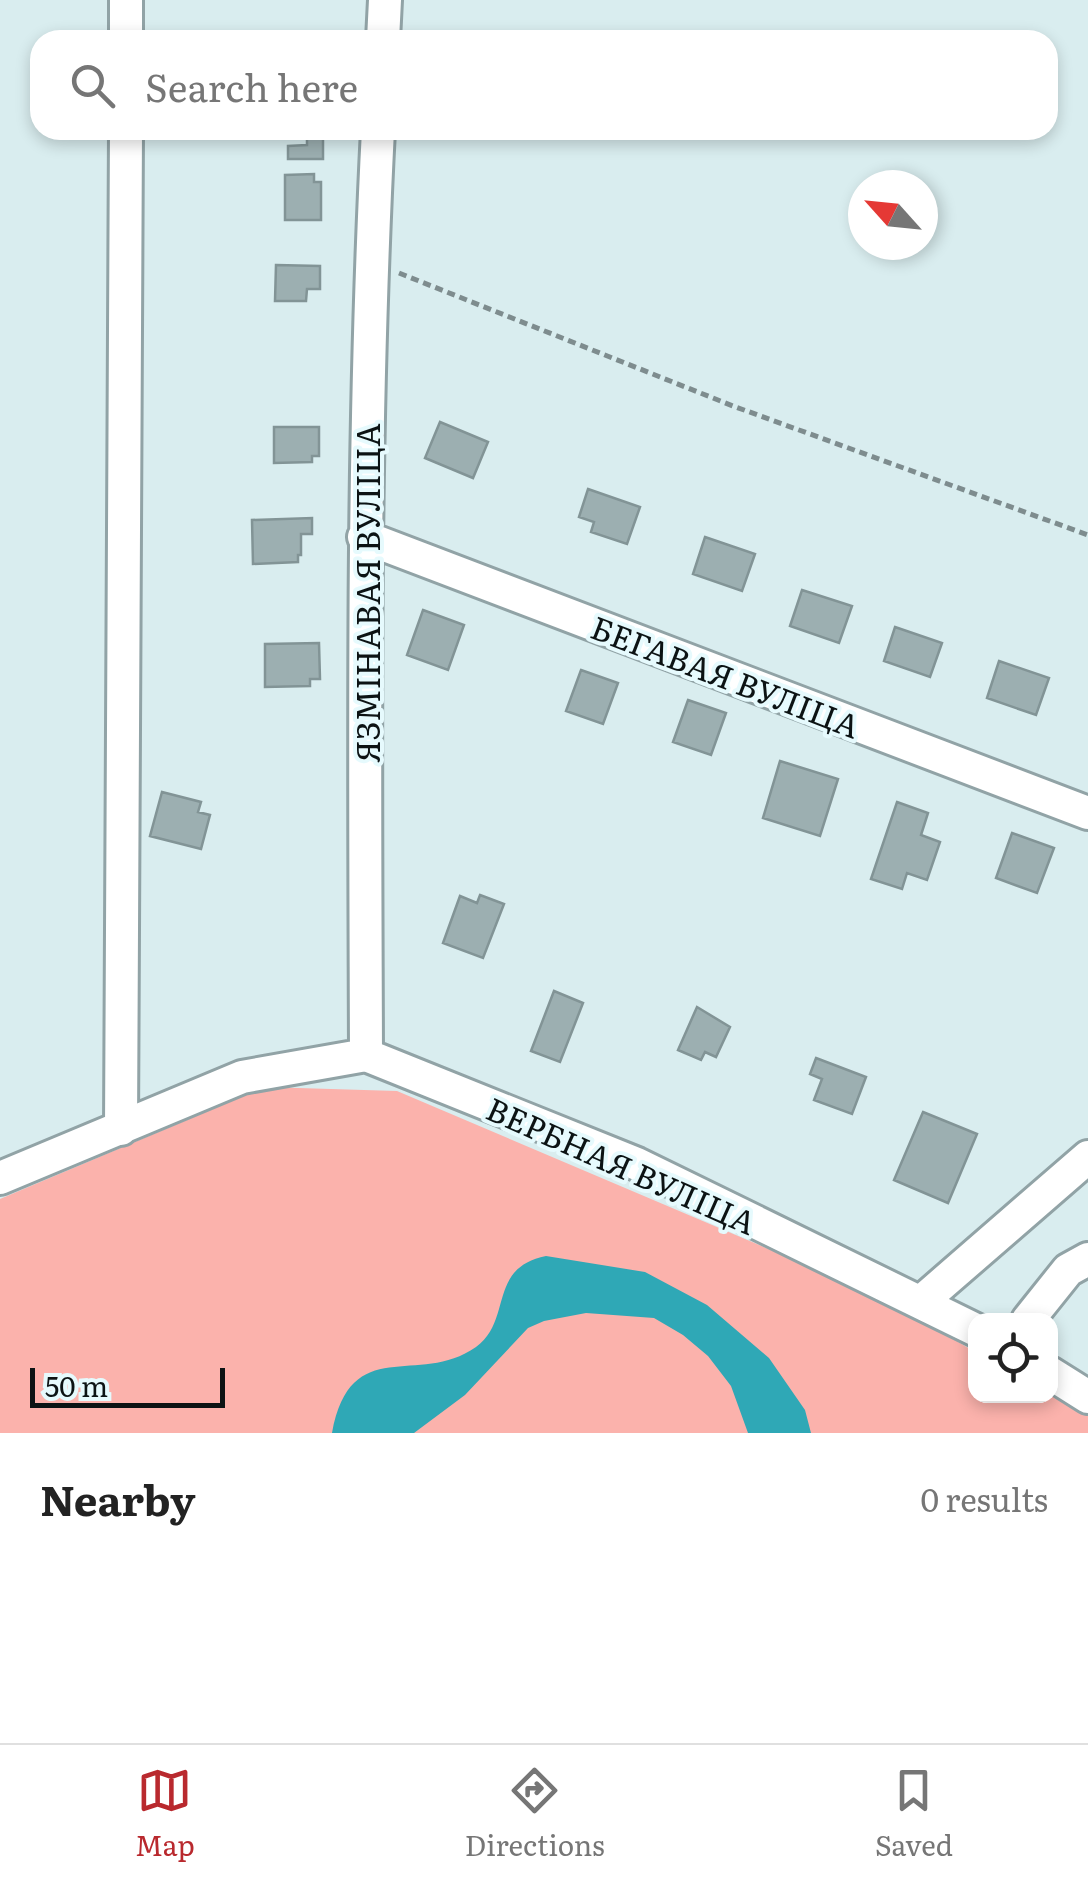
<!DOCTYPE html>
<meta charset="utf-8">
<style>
:root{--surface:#fff;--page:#f6f6f6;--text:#222;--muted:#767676;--line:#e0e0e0;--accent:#b9292e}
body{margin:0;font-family:Literata,serif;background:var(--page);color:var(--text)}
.controls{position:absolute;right:30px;bottom:30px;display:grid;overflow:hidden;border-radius:20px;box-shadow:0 5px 15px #0003}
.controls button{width:90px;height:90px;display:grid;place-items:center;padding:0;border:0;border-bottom:2px solid var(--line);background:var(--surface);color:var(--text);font:50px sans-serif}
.compass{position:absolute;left:848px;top:170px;width:90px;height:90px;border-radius:50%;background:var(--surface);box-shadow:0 5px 15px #0003;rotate:297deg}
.scale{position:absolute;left:30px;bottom:25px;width:195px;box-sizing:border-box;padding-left:10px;border:5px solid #0c1314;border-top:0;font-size:28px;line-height:35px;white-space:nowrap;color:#0c1314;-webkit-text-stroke:8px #e6fafd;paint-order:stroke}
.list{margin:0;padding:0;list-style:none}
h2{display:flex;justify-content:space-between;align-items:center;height:130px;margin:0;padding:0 40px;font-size:42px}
h2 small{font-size:32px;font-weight:400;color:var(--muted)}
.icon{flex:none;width:55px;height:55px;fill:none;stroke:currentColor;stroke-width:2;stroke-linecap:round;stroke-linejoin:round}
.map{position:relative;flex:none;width:1088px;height:1433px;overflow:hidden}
.search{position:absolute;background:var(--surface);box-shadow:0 5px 15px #0003;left:30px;right:30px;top:30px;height:110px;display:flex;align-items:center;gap:25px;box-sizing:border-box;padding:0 35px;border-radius:30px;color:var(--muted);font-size:38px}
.sheet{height:310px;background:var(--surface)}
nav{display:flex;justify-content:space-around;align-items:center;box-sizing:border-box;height:140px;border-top:2px solid var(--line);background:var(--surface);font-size:28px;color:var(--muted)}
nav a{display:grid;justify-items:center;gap:5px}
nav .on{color:var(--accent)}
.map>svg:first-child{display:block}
.green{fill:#fbb2ac}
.water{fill:#2fa8b6}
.building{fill:#9cafb1;stroke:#829496;stroke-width:2.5}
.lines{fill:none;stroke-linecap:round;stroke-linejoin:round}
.minor-casing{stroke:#91a3a6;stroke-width:38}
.path{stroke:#7e8c8e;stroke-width:5;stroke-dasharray:8 5;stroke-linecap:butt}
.minor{stroke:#fff;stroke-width:32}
.labels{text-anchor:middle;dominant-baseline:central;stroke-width:8;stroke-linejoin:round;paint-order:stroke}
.street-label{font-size:32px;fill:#0c1314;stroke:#e6fafd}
</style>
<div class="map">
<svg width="1088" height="1433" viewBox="0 0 1088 1433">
<rect width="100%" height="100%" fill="#d9edef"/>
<path class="green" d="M265,1087L397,1091L886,1299L975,1352L976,1396H1050L1051,1389L1088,1414V1433H0V1199Z"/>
<path class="water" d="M546,1256L645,1272L707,1305L769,1358L805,1410L811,1433H748L731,1386L708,1356L683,1335L654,1318L586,1313L544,1321L528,1328L465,1395L414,1433H332C351,1332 418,1388 476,1347C513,1320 487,1268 546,1256Z"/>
<path class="building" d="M323,136V159H288V146L307,145V137Z
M314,174V182H321V220H285V175Z
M276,265L320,266V289H307L306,301H275Z
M440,422L488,442L473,478L425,458Z
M274,427H319V456H312V462L274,463Z
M588,489L640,507L627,544L591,532L594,522L579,517Z
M312,518V534H301V555H298V562L253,564L252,520Z
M705,537L755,554L742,591L693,574Z
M802,590L852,606L839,643L790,626Z
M423,610L464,625L448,670L407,655Z
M895,627L942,643L930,677L884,661Z
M319,643L320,679H310V686L265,687V644Z
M999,661L1049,678L1036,715L987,698Z
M581,670L618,683L603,724L566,711Z
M688,700L726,713L711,755L673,742Z
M780,761L838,779L820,836L763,818Z
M162,792L201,802L198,812L210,815L201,849L150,836Z
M897,802L928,813L921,835L940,842L927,880L907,873L902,889L871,879Z
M1012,833L1054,848L1037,893L996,878Z
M480,895L504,904L483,958L443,943L460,896L477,903Z
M554,991L583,1003L560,1062L531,1051Z
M697,1007L730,1027L716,1057L705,1052L701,1060L678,1050Z
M816,1058L866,1077L852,1114L814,1100L822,1079L810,1074Z
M923,1112L977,1134L948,1203L894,1180Z"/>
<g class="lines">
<g class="minor-casing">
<path id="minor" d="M126,0V40
M383,40L385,0
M364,537L1088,813
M366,1055C365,747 362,438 378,130
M366,1055L637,1164L976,1330
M121,1129L126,130
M0,1178L242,1077L366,1055
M921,1302L1088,1157
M1028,1320L1068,1270L1088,1259
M1050,1373L1088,1397"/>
</g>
<path class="path" d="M399,273L733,406L1088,535"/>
<use href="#minor" class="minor"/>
</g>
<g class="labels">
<g class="street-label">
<text transform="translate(366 593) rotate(-90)">ЯЗМІНАВАЯ ВУЛІЦА</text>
<text transform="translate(726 675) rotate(21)">БЕГАВАЯ ВУЛІЦА</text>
<text transform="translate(622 1164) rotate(24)">ВЕРБНАЯ ВУЛІЦА</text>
</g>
</g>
</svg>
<div class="controls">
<button><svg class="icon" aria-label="locate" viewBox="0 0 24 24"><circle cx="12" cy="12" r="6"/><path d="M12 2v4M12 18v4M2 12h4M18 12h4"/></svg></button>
</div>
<svg class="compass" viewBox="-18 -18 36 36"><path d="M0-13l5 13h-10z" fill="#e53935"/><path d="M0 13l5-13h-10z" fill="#767676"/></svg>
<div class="scale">50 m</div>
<div class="search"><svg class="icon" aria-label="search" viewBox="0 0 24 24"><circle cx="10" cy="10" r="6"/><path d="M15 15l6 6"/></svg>Search here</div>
</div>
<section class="sheet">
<h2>Nearby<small>0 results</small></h2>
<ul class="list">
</ul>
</section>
<nav>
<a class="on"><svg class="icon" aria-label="map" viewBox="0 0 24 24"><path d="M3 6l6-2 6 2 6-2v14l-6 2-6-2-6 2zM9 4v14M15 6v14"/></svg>Map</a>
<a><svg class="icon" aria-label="directions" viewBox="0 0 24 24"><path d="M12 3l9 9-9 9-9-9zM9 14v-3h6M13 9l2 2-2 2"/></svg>Directions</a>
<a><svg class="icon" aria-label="saved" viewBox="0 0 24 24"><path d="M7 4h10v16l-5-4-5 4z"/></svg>Saved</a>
</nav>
